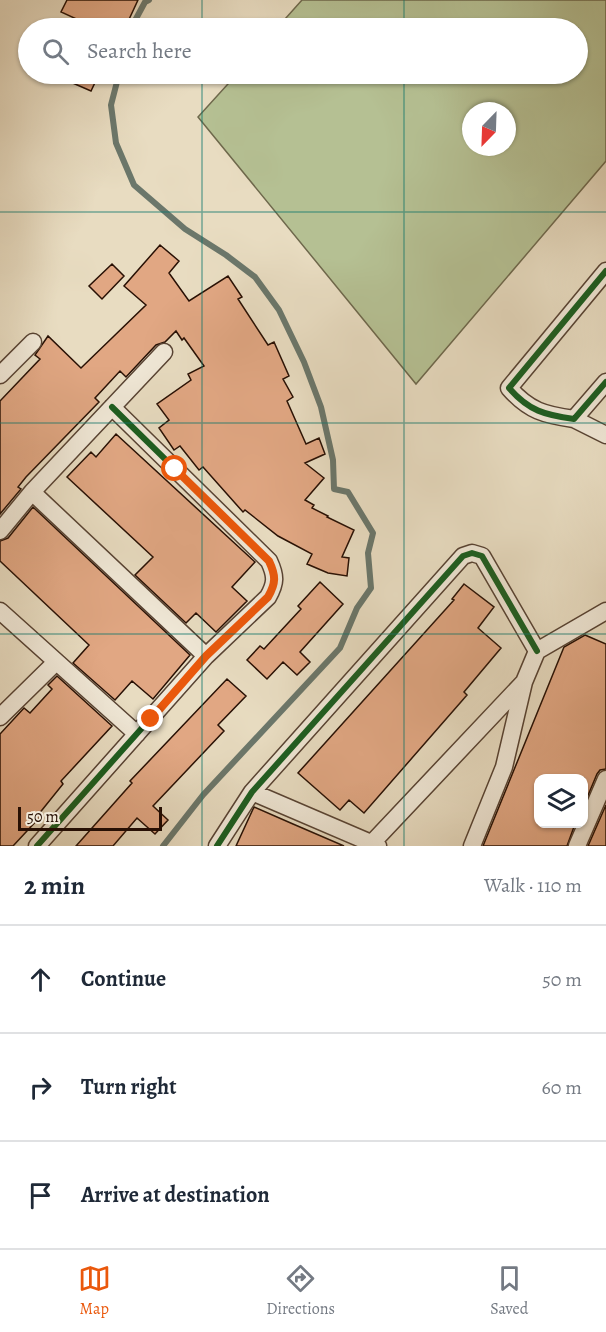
<!DOCTYPE html>
<meta charset="utf-8">
<style>
:root{--surface:#fff;--page:#f6f6f7;--text:#1f2937;--muted:#747a83;--line:#e0e1e3;--accent:#ea580c}
body{margin:0;font-family:Alegreya,serif;background:var(--page);color:var(--text)}
.controls{position:absolute;right:18px;bottom:18px;display:grid;overflow:hidden;border-radius:12px;box-shadow:0 2px 4px #0004}
.controls button{width:54px;height:54px;display:grid;place-items:center;padding:0;border:0;border-bottom:2px solid var(--line);background:var(--surface);color:var(--text);font:30px sans-serif}
.compass{position:absolute;left:462px;top:102px;width:54px;height:54px;border-radius:50%;background:var(--surface);box-shadow:0 2px 4px #0004;rotate:203deg}
.scale{position:absolute;left:18px;bottom:15px;width:144px;box-sizing:border-box;padding-left:6px;border:3px solid #281004;border-top:0;font-size:16px;line-height:21px;white-space:nowrap;color:#281004;-webkit-text-stroke:4px #f0e8d7;paint-order:stroke}
.stop{position:absolute;width:18px;height:18px;margin:-14px;border:4px solid #ea580c;border-radius:50%;background:#fff}
.stop.end{background:#ea580c;border-color:#fff;box-shadow:0 2px 6px #0008}
.list{margin:0;padding:0;list-style:none}
h2{display:flex;justify-content:space-between;align-items:center;height:78px;margin:0;padding:0 24px;font-size:26px}
h2 small{font-size:20px;font-weight:400;color:var(--muted)}
.list li{display:grid;grid-template-columns:39px 1fr auto;gap:18px;align-items:center;box-sizing:border-box;height:108px;padding:0 24px;border-top:2px solid var(--line)}
.list b{display:block;font-size:22px;white-space:nowrap}
.list em{font-size:20px;font-style:normal;color:var(--muted)}
.icon{flex:none;width:33px;height:33px;fill:none;stroke:currentColor;stroke-width:2;stroke-linecap:round;stroke-linejoin:round}
.map{position:relative;flex:none;width:606px;height:846px;overflow:hidden}
.search{position:absolute;background:var(--surface);box-shadow:0 2px 4px #0004;left:18px;right:18px;top:18px;height:66px;display:flex;align-items:center;gap:15px;box-sizing:border-box;padding:0 21px;border-radius:33px;color:var(--muted);font-size:22px}
.sheet{height:402px;background:var(--surface)}
nav{display:flex;justify-content:space-around;align-items:center;box-sizing:border-box;height:84px;border-top:2px solid var(--line);background:var(--surface);font-size:16px;color:var(--muted)}
nav a{display:grid;justify-items:center;gap:3px}
nav .on{color:var(--accent)}
.map>svg:first-child{display:block}
.green{fill:#b5c093;stroke:#6e684c;stroke-width:1.5;fill-rule:evenodd}
.lines{fill:none;stroke-linecap:round;stroke-linejoin:round}
.stream{stroke:#6b776b;stroke-width:6}
.building{fill:#e1a783;stroke:#281004;stroke-width:1.5}
.minor-casing{stroke:#584333;stroke-width:19}
.minor{stroke:#f0e8d7;stroke-width:16}
.cycleway-casing{stroke:#f0e8d7;stroke-width:10}
.cycleway{stroke:#1b5e20;stroke-width:6}
.route{stroke:#ea580c;stroke-width:8}
.grid{fill:none;stroke:#0f766e;stroke-width:1.5;stroke-opacity:0.55}
</style>
<div class="map">
<svg width="606" height="846" viewBox="0 0 606 846">
<rect width="100%" height="100%" fill="#e8dcc1"/>
<filter id="stains"><feTurbulence type="fractalNoise" baseFrequency=".00333" numOctaves="4"/><feColorMatrix values="0 0 0 0 .2 0 0 0 0 .09 0 0 0 0 .02 0 0 0 .5 -.17"/></filter>
<radialGradient id="worn" r=".72"><stop offset=".6" stop-color="#630" stop-opacity="0"/><stop offset="1" stop-color="#630" stop-opacity=".3"/></radialGradient>
<path class="green" d="M302,0H606V161L416,384L198,117L237,74H578V28H277ZM471,111H507V147H471Z"/>
<g class="lines">
<path class="stream" d="M131,28L145,2L149,0
M119,74L111,105L116,143L134,185L185,229L226,255L255,277L279,310L304,362L321,407L333,460L334,489L348,492L373,533L368,553L371,588L357,608L340,648L203,795L163,846"/>
</g>
<path class="building" d="M67,0H138L125,28H119L100,20L96,28L61,12Z
M52,74H99L91,91Z
M160,245L179,261L169,273L189,301L228,276L242,297L238,299L268,345L274,342L289,376L283,379L293,397L287,401L306,444L319,438L325,454L305,463L324,478L305,500L314,505L312,508L328,516L327,517L354,530L342,557L349,558L347,576L328,573L307,564L312,554L278,536L245,510L243,512L203,467L199,470L180,446L174,450L159,428L169,420L157,404L191,380L188,374L204,366L184,338L182,340L176,331L165,342L156,345L126,377L120,371L95,398L99,402L26,477L18,487L21,489L0,514V401L40,359L35,355L48,336L81,368L146,305L124,286Z
M112,264L124,276L102,299L89,286Z
M116,434L255,562L232,587L247,601L216,632L196,613L186,623L135,575L153,557L67,477L91,452L96,457Z
M33,507L190,655L153,699L132,681L115,700L73,663L89,645L0,561V541L8,538Z
M320,582L343,604L300,652L310,662L297,675L283,662L267,679L247,660L260,646L264,649L301,609L298,606Z
M464,584L494,607L478,628L501,648L464,692L467,695L364,813L349,800L340,810L298,773L454,600L452,599Z
M585,635L606,644V769L600,770L597,774L584,805V778H538V824H575L567,846H483L564,647Z
M57,676L112,726L61,781L63,784L38,815L40,817L13,846H0V734L24,708L30,713L52,689L48,685Z
M227,679L246,696L218,725L224,731L153,806L168,820L155,834L137,818L113,846H76L132,783L130,781Z
M606,805V846H588Z
M254,807L293,824L344,846H236Z"/>
<g class="lines">
<g class="minor-casing">
<path id="minor" d="M606,271L509,388C529,411 545,415 574,419L606,382
M0,375L33,342
M574,419L606,435
M32,492L206,656
M0,531L32,492L164,352
M0,611L137,734
M0,717L56,662
M252,792L378,846
M372,843L523,683
M37,846L206,656L268,597C276,583 276,576 269,561L112,407
M217,846L252,792L463,556L472,553L482,556L537,651
M472,846L504,767L524,682L537,651L606,611
M577,846L606,779"/>
</g>
<use href="#minor" class="minor"/>
<g class="cycleway-casing">
<path id="cycleway" d="M606,271L509,388C529,411 545,415 574,419L606,382
M37,846L206,656L268,597C276,583 276,576 269,561L112,407
M217,846L252,792L463,556L472,553L482,556L537,651"/>
</g>
<use href="#cycleway" class="cycleway"/>
</g>
<g class="lines">
<path class="route" d="M151,719L206,656L268,597C276,583 276,576 269,561L175,469"/>
</g>
<path class="grid" d="M202,0V28M404,0V28M202,74V846M404,74V846M0,212H606M0,423H606M0,634H606"/>
<rect width="100%" height="100%" filter="url(#stains)"/>
<rect width="100%" height="100%" fill="url(#worn)"/>
</svg>
<div class="controls">
<button><svg class="icon" aria-label="layers" viewBox="0 0 24 24"><path d="M12 4l9 5-9 5-9-5zM3 14l9 5 9-5"/></svg></button>
</div>
<svg class="compass" viewBox="-18 -18 36 36"><path d="M0-13l5 13h-10z" fill="#e53935"/><path d="M0 13l5-13h-10z" fill="#747a83"/></svg>
<div class="scale">50 m</div>
<div class="stop" style="left:175px;top:469px"></div>
<div class="stop end" style="left:151px;top:719px"></div>
<div class="search"><svg class="icon" aria-label="search" viewBox="0 0 24 24"><circle cx="10" cy="10" r="6"/><path d="M15 15l6 6"/></svg>Search here</div>
</div>
<section class="sheet">
<h2>2 min<small>Walk · 110 m</small></h2>
<ul class="list">
<li><svg class="icon" aria-label="ahead" viewBox="0 0 24 24"><path d="M12 20V5M6 11l6-6 6 6"/></svg><div><b>Continue</b></div><em>50 m</em></li>
<li><svg class="icon" aria-label="right" viewBox="0 0 24 24"><path d="M7 20v-9h11M14 6l5 5-5 5"/></svg><div><b>Turn right</b></div><em>60 m</em></li>
<li><svg class="icon" aria-label="arrive" viewBox="0 0 24 24"><path d="M6 21V4h12l-3 4 3 4H6"/></svg><div><b>Arrive at destination</b></div></li>
</ul>
</section>
<nav>
<a class="on"><svg class="icon" aria-label="map" viewBox="0 0 24 24"><path d="M3 6l6-2 6 2 6-2v14l-6 2-6-2-6 2zM9 4v14M15 6v14"/></svg>Map</a>
<a><svg class="icon" aria-label="directions" viewBox="0 0 24 24"><path d="M12 3l9 9-9 9-9-9zM9 14v-3h6M13 9l2 2-2 2"/></svg>Directions</a>
<a><svg class="icon" aria-label="saved" viewBox="0 0 24 24"><path d="M7 4h10v16l-5-4-5 4z"/></svg>Saved</a>
</nav>
